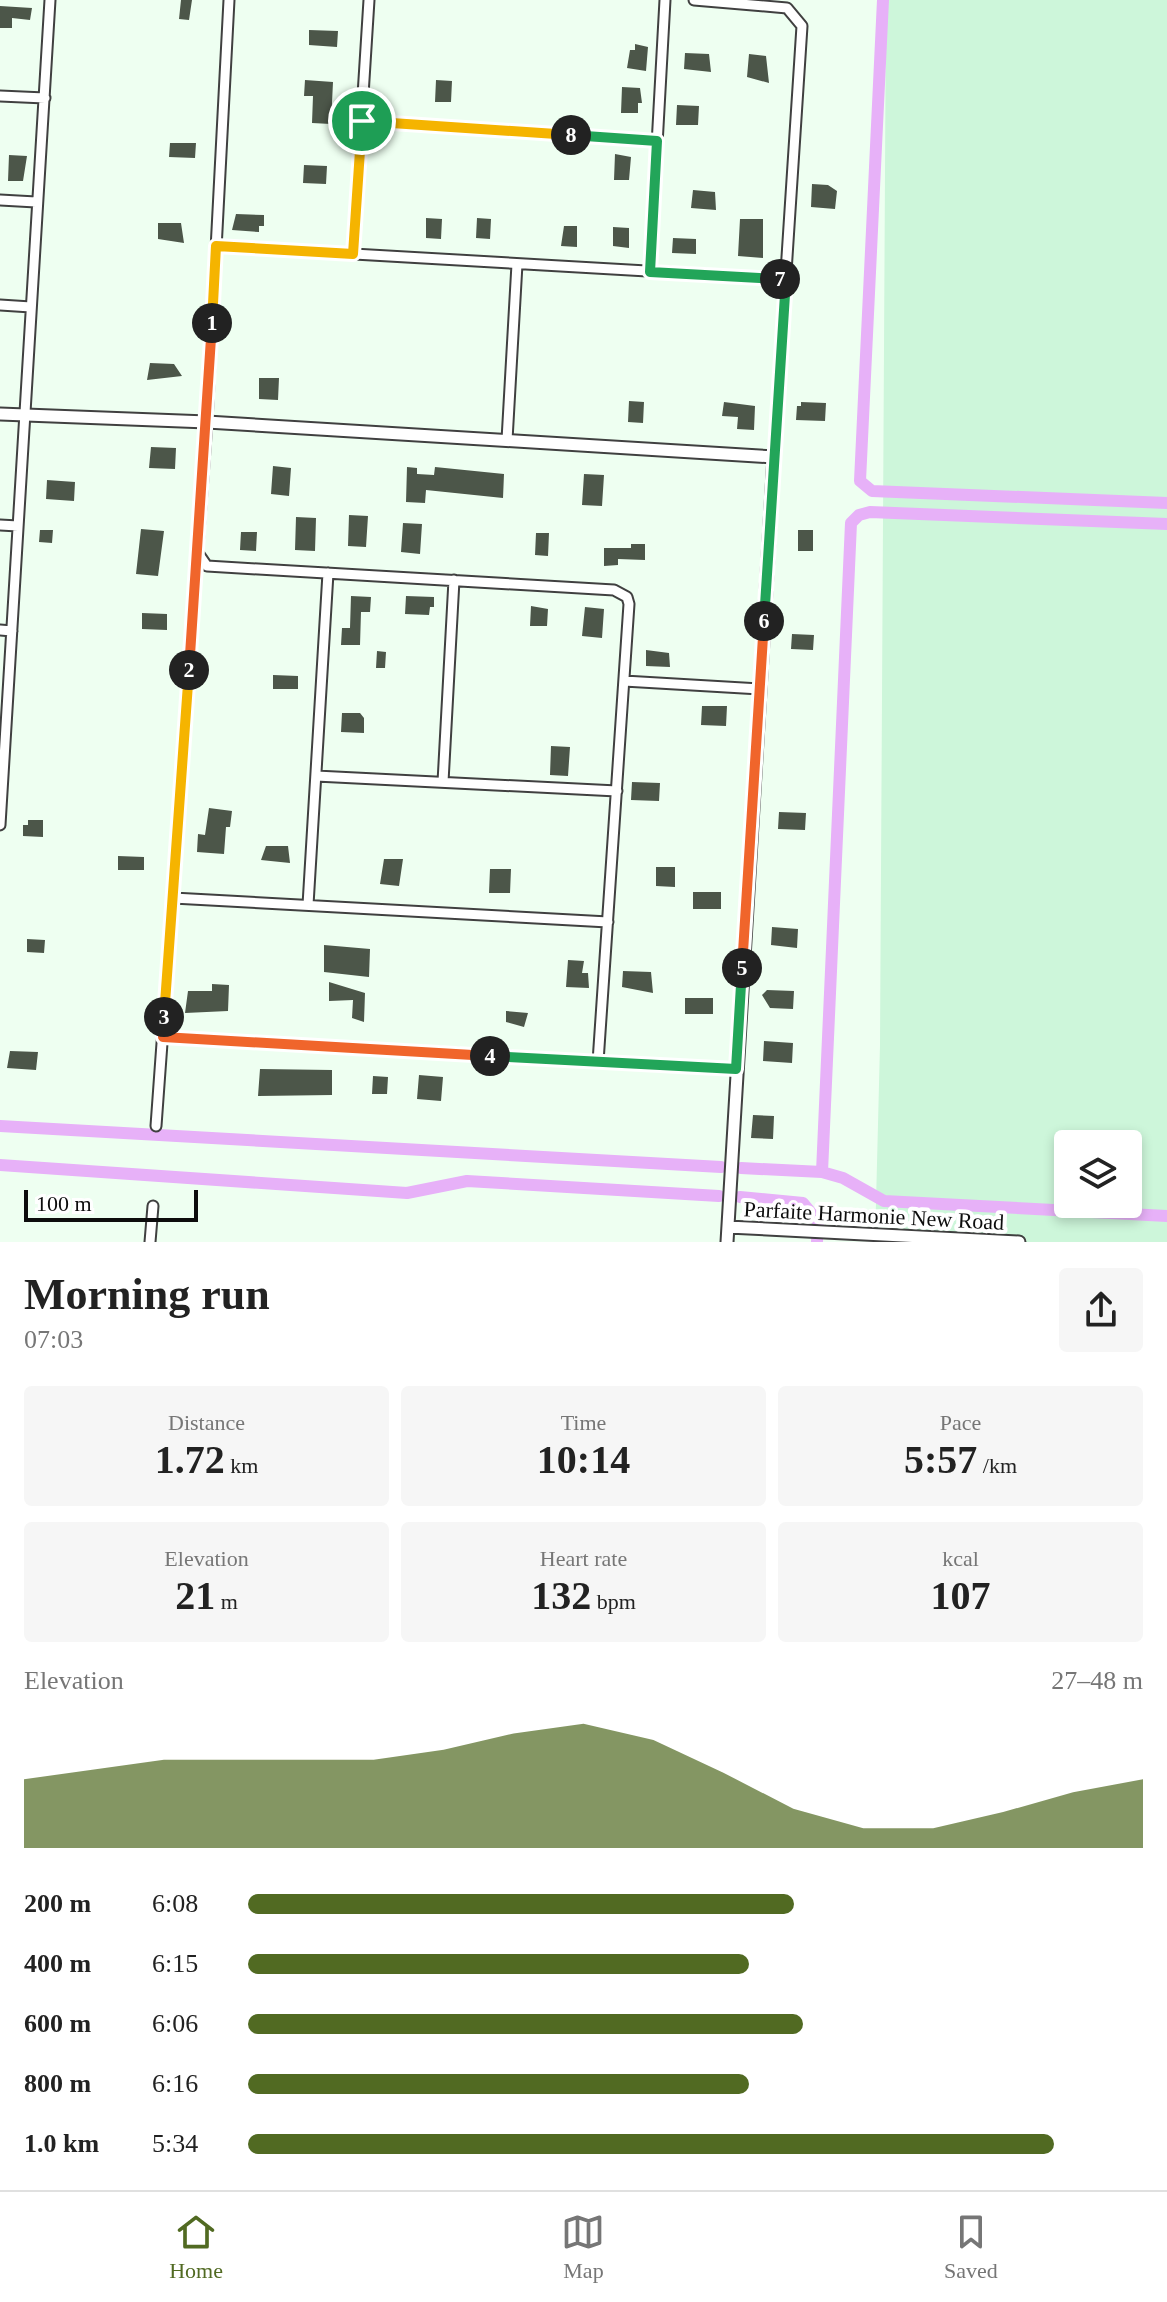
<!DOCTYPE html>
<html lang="en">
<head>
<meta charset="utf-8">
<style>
  :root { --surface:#fff; --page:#f6f6f6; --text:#222; --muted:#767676; --line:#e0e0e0; --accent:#516a22 }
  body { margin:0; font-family:Georgia,serif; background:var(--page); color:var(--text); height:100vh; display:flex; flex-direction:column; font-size:30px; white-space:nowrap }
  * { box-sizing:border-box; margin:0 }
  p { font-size:26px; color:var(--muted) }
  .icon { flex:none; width:44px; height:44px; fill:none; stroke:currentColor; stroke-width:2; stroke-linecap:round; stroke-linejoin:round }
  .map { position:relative; height:1242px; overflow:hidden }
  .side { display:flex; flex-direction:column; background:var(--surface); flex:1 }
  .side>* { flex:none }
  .buttons { position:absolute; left:1054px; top:1130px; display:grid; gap:16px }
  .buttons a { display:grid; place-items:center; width:88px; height:88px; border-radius:8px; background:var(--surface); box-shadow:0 4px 12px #0003; font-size:40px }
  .scale { position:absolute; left:24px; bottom:20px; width:174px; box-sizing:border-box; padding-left:8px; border:4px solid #0d0d0d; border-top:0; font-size:22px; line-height:28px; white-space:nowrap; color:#0d0d0d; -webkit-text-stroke:6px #fff; paint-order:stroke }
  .pin { position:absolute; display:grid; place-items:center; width:68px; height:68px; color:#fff; margin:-34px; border:4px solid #fff; border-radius:50%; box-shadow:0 2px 8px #0007 }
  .km { position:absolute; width:40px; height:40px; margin:-20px; border-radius:50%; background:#222; color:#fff; font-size:22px; line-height:40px; text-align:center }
  .round { display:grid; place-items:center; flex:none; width:84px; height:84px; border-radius:8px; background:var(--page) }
  .head { display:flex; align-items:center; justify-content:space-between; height:136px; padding:0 24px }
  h1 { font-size:44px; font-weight:700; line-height:60px }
  .metrics { display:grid; grid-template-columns:repeat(3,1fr); gap:12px; height:136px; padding:8px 24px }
  .metrics div { display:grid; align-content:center; border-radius:8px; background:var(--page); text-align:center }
  .metrics b { font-size:40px; font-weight:700 }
  .metrics small { font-size:22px; font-weight:400 }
  .metrics p { font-size:22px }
  .chart { height:224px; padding:16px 24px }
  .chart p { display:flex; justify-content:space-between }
  .chart svg { width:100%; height:144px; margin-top:8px; fill:var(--accent); opacity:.7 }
  ul { padding:0 24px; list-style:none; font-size:26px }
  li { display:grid; grid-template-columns:128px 96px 1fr; align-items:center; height:60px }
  li i { height:20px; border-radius:10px; background:var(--accent) }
  .dock { display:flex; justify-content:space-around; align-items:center; height:112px; border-top:2px solid var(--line); background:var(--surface); font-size:22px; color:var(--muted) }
  .dock a { display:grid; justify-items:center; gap:4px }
  .dock .on { color:var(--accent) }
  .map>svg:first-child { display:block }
  .farmland { fill:#cdf6da; fill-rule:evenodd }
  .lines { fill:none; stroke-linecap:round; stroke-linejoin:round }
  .canal { stroke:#e7b1f8; stroke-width:12 }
  .building { fill:#4c5649 }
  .minor-casing { stroke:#404040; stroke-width:13 }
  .tertiary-casing { stroke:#404040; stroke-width:15 }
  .minor { stroke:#fff; stroke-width:9 }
  .tertiary { stroke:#fff; stroke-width:11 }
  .split-1-casing { stroke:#fff; stroke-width:16 }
  .split-2-casing { stroke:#fff; stroke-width:16 }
  .split-3-casing { stroke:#fff; stroke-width:16 }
  .split-4-casing { stroke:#fff; stroke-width:16 }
  .split-5-casing { stroke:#fff; stroke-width:16 }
  .split-6-casing { stroke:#fff; stroke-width:16 }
  .split-7-casing { stroke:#fff; stroke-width:16 }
  .split-8-casing { stroke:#fff; stroke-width:16 }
  .split-9-casing { stroke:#fff; stroke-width:16 }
  .split-1 { stroke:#f5b400; stroke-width:10 }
  .split-2 { stroke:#f0652b; stroke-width:10 }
  .split-3 { stroke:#f5b400; stroke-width:10 }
  .split-4 { stroke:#f0652b; stroke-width:10 }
  .split-5 { stroke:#22a559; stroke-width:10 }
  .split-6 { stroke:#f0652b; stroke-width:10 }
  .split-7 { stroke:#22a559; stroke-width:10 }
  .split-8 { stroke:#22a559; stroke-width:10 }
  .split-9 { stroke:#f5b400; stroke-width:10 }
  .labels { text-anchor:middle; stroke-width:8; stroke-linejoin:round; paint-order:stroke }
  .street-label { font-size:22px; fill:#0d0d0d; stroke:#fff }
</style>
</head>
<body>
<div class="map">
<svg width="1167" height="1242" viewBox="0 0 1167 1242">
  <rect width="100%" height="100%" fill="#eefff1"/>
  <path class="farmland" d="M886,0H1167V1242H875L880,1045ZM1068,1144H1128V1204H1068Z"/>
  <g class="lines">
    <path class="canal" d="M883,0L860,481L872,491L1167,503
      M0,1126L721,1167
      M0,1165L407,1193L467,1181L719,1196
      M741,1168L822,1172L843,1178L884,1201L1167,1216
      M822,1172L851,523L859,515L870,512L1167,524
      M740,1197L803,1203L818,1221L817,1242"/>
  </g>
  <path class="building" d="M181,0H192L189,20L179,19Z
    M0,6L32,8L30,20L12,18V28H0Z
    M309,30L338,31L337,47L309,45Z
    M635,44L648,47L646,71L627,68L630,50H635Z
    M685,53L709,54L711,72L684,69Z
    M749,54L766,56L769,83L747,77Z
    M305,80L333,82L331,124L312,123L313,96H304Z
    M436,80L452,81L451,102H435Z
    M622,87L640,88L642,103H638V113H621Z
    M677,105L699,106L698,125H676Z
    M170,143H196L195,158L169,157Z
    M615,154L631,157L629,180H614Z
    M9,155L27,156L23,181H8Z
    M304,165L327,166L326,184L303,183Z
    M812,184L828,185L837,191L835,209L811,207Z
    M693,190L715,192L716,210L691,208Z
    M236,214L264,215V226H259V232L232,230Z
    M426,218L442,219L441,239L426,238Z
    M477,218L491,219L490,239L476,238Z
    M740,219H763V258L738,256Z
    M158,223H181L184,243L158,239Z
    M564,226H577V247L561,246Z
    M613,227L629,228V248L613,246Z
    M673,238L696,239V254L672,253Z
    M150,363L174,364L182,376L147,380Z
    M259,378H279L278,400L259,399Z
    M629,401L644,402L643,423L628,422Z
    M724,402L755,406L754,430L737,429L738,417L722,416Z
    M801,402L826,403L825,421L796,420L797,406H801Z
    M151,447L176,448L175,469L149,468Z
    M273,466L291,468L289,496L271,494Z
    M407,467L417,468V474L434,475L435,467L504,474L503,498L426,490L425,503L406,502Z
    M584,474L604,475L602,506L582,505Z
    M47,480L75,482L74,501L46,499Z
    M349,515L368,516L366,547L348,546Z
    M296,517L316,518L315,551L295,550Z
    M403,523L422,524L420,554L401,552Z
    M141,529L164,531L158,576L136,574Z
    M40,530H53L52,543L39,542Z
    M798,530H813V551H798Z
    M241,532H257L256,551L240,550Z
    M536,533H549L548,556L535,555Z
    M631,544H645V560L618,559V565L604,566V548H631Z
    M351,596L371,597L370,612H361L360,645H341L342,628H350Z
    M406,596L434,597V607H430L429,615L405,614Z
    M531,606L548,609L547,626H530Z
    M585,607L604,609L602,638L582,636Z
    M142,613L167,614V630L142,629Z
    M792,634L814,635L813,650L791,649Z
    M646,650L669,653L670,667L646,666Z
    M377,651L386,652L385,668H376Z
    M273,675L298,676V689H273Z
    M702,706H727L726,726L701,725Z
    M342,713H360L364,718V733L341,732Z
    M551,746L570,747L568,776L550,775Z
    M632,782L660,783L659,801L631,800Z
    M209,808L232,811L230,827H226L224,854L197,852L198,834L205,835Z
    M779,812L806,813L805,830L778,829Z
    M28,820H43V837L23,836V825H28Z
    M266,846H288L290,863L261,860Z
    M118,856L144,857V870H118Z
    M384,859H403L399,886L380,884Z
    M656,867H675V887L656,886Z
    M490,869H511L510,893H489Z
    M693,892H721V909H693Z
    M772,927L798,929L797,948L771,945Z
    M27,939L45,940L44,953L27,952Z
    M324,945L370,949L369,977L324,972Z
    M568,960L584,961L582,973H588L589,988L566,987Z
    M623,971L651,972L653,993L622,987Z
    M329,982L365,993L364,1022L352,1018L353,1000L329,1001Z
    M212,984L229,985L228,1011L185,1013L188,991H212Z
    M767,990L794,991L793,1009L770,1008L762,995Z
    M685,998H713V1014H685Z
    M506,1011L528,1013L524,1027L506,1022Z
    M764,1041L793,1043L792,1063L763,1061Z
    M10,1051L38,1052L36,1070L7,1068Z
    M260,1069L332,1070V1095L258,1096Z
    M419,1075L443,1077L441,1101L417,1099Z
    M373,1076L388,1077L387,1094H372Z
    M753,1115L774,1116L773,1139L751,1138Z"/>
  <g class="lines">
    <defs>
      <path id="minor" d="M694,0L787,8L802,26L774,457
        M0,96L45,98
        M362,121L657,141
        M0,200L36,202
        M216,246L786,279
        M353,254L369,0
        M650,272L665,0
        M0,305L31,307
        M507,440L517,264
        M0,525L18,526
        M198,553L207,566L614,590L627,597L629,604L598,1062
        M0,630L12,631
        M624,681L760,689
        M316,776L617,791
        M443,782L454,580
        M0,825L50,0
        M173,898L608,922
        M308,905L328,573
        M163,1037L736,1069
        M156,1126L207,422L229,0
        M150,1242L153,1206"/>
      <path id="tertiary" d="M0,414L207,422L774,457L727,1242
        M728,1227L1019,1242"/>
    </defs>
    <use href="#minor" class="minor-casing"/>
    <use href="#tertiary" class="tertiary-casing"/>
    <use href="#minor" class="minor"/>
    <use href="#tertiary" class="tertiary"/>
  </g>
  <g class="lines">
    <defs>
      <path id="split-1" d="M212,323L216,246L353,254L362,121"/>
      <path id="split-2" d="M189,670L212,323"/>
      <path id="split-3" d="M164,1017L189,670"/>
      <path id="split-4" d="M164,1017L163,1037L490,1056"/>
      <path id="split-5" d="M490,1056L736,1069L742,968"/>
      <path id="split-6" d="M742,968L764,621"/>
      <path id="split-7" d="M764,621L786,279H780"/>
      <path id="split-8" d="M571,135L657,141L650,272L780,279"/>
      <path id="split-9" d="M362,121L571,135"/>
    </defs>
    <use href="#split-1" class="split-1-casing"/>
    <use href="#split-2" class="split-2-casing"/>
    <use href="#split-3" class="split-3-casing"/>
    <use href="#split-4" class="split-4-casing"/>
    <use href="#split-5" class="split-5-casing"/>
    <use href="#split-6" class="split-6-casing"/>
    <use href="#split-7" class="split-7-casing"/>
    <use href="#split-8" class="split-8-casing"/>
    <use href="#split-9" class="split-9-casing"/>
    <use href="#split-1" class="split-1"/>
    <use href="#split-2" class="split-2"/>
    <use href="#split-3" class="split-3"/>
    <use href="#split-4" class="split-4"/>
    <use href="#split-5" class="split-5"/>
    <use href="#split-6" class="split-6"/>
    <use href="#split-7" class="split-7"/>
    <use href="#split-8" class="split-8"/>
    <use href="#split-9" class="split-9"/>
  </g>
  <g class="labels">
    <g class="street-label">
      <text transform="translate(874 1215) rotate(3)" y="8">Parfaite Harmonie New Road</text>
    </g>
  </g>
</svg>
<div class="buttons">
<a><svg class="icon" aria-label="layers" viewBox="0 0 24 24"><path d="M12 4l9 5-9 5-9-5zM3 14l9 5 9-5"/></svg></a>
</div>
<div class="scale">100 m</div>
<div class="pin" style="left:362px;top:121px;background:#1e9e55"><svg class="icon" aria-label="arrive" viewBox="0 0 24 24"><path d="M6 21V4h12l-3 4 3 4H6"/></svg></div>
<b class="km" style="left:212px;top:323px">1</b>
<b class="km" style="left:189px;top:670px">2</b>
<b class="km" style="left:164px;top:1017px">3</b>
<b class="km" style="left:490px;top:1056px">4</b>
<b class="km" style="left:742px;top:968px">5</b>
<b class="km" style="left:764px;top:621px">6</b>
<b class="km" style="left:780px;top:279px">7</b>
<b class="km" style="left:571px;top:135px">8</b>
</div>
<section class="side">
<div class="head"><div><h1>Morning run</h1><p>07:03</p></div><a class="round"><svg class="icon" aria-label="share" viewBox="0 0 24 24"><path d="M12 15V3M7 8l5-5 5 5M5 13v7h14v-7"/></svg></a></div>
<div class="metrics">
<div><p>Distance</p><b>1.72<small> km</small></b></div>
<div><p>Time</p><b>10:14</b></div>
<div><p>Pace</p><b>5:57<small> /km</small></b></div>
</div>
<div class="metrics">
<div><p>Elevation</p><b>21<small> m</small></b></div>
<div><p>Heart rate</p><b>132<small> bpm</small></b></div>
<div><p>kcal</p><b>107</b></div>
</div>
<div class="chart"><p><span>Elevation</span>27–48 m</p>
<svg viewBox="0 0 160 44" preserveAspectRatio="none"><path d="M0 44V23L10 20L20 17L30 17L40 17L50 17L60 14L70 9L80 6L90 11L100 21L110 32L120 38L130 38L140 33L150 27L160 23V44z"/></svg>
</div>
<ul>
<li><b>200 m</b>6:08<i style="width:61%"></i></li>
<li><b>400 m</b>6:15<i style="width:56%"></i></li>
<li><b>600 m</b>6:06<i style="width:62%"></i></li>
<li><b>800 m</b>6:16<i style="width:56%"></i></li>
<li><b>1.0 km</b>5:34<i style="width:90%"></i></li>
</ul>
</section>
<nav class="dock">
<a class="on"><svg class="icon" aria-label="home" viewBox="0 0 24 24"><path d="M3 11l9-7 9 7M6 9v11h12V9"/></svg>Home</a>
<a><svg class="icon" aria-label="map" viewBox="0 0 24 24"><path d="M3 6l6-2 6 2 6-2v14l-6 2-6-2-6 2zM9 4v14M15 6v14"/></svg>Map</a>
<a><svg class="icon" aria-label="saved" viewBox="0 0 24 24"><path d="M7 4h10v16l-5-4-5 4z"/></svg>Saved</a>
</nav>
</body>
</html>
